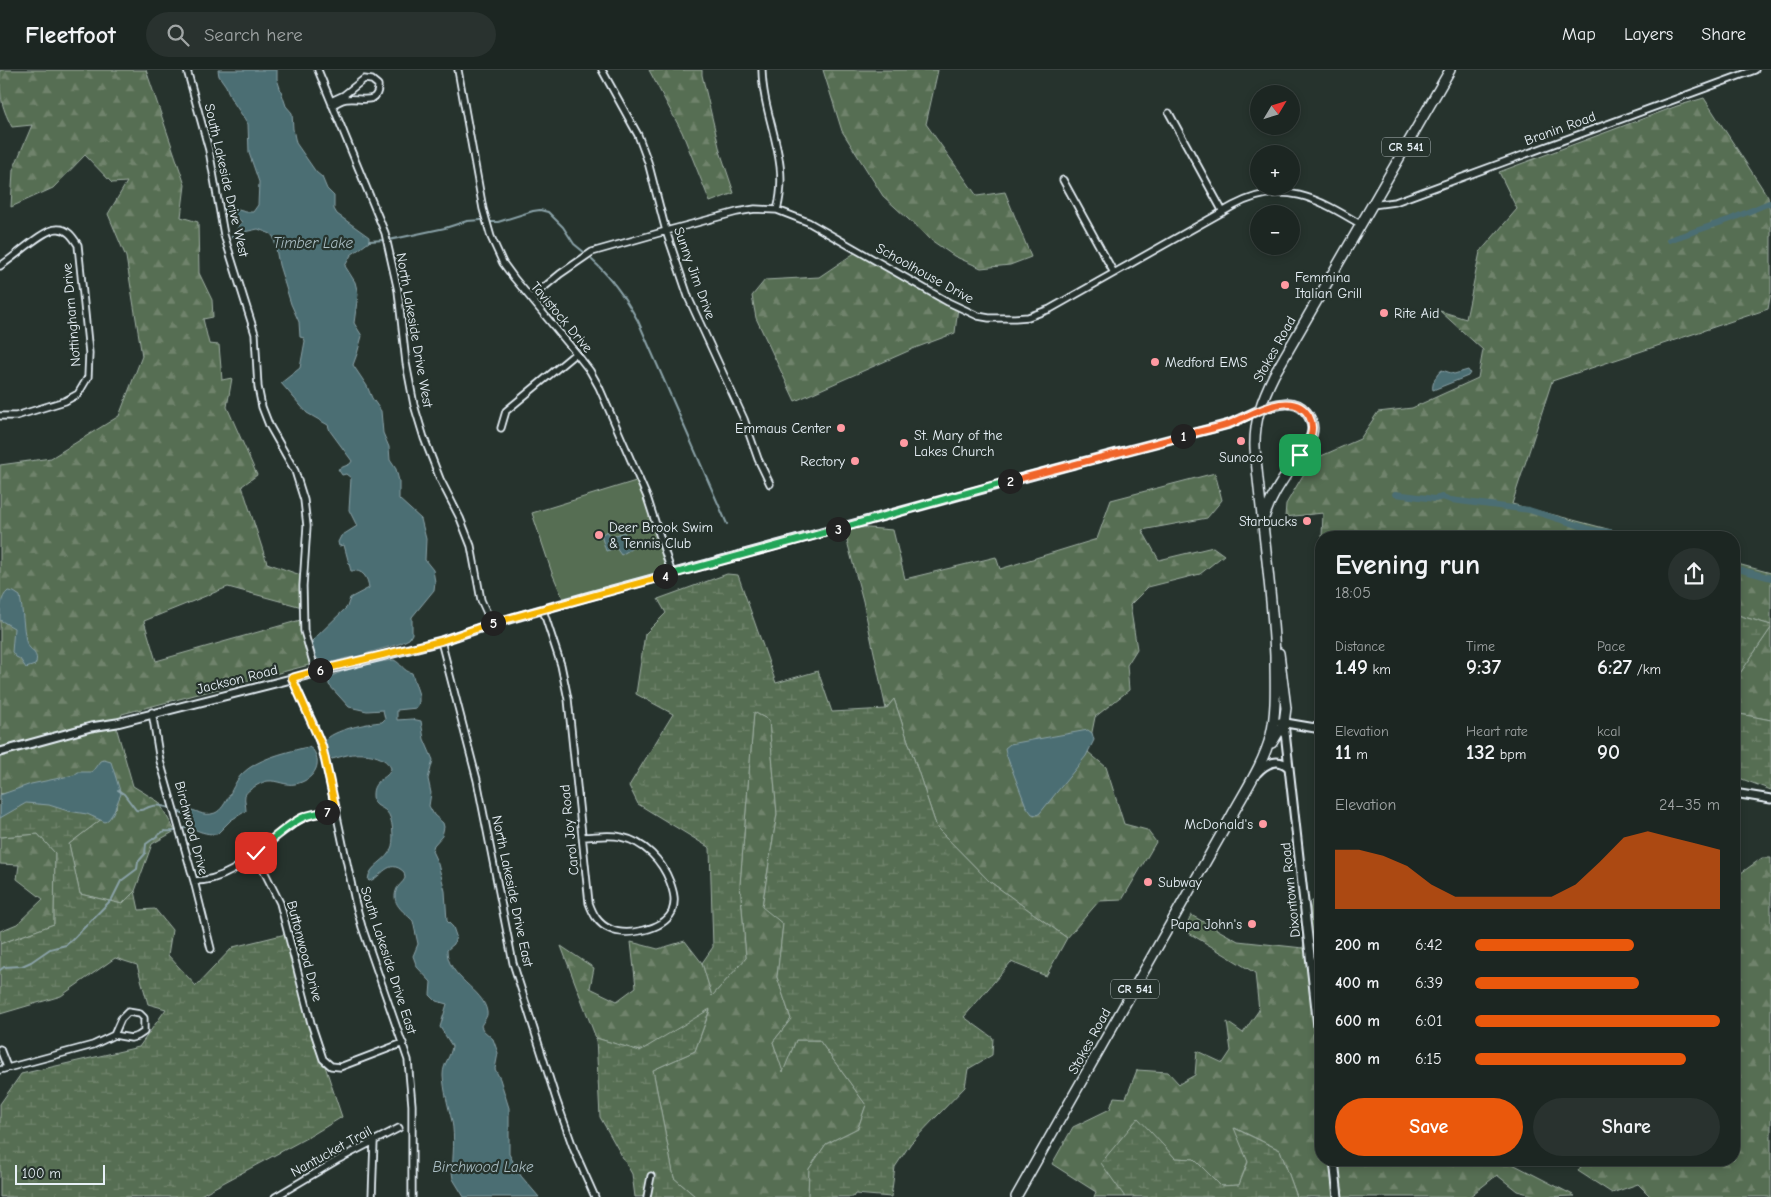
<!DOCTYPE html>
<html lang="en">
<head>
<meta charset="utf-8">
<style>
  :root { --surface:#1c2622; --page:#29322f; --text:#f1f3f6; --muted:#a0a5a5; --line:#3a4340; --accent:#ea580c }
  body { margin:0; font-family:"Comic Neue",sans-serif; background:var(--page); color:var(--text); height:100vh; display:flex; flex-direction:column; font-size:19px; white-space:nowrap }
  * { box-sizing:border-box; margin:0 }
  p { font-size:16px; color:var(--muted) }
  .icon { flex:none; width:28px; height:28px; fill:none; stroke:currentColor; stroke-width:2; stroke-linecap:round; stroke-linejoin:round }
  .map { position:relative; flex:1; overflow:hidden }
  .drawer { position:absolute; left:1315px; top:461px; width:425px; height:635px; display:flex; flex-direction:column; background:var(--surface); border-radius:20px; box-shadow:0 2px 8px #0003,0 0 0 1px var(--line) }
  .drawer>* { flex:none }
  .needle { width:32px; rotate:52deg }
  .fabs { position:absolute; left:1250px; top:15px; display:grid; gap:10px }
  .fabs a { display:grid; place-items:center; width:50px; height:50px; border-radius:50%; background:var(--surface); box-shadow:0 2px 8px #0003,0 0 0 1px var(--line); font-size:25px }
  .scale { position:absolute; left:15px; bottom:12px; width:90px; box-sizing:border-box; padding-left:5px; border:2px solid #e8f1f8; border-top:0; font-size:14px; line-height:18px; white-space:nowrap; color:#e8f1f8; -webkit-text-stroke:4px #26332d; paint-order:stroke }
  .pin { position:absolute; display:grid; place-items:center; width:42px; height:42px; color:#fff; margin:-21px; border-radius:10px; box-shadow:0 2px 8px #0006 }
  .km { position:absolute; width:25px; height:25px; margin:-12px; border-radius:50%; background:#222; color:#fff; font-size:14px; line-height:25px; text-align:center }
  .round { display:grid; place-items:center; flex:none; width:52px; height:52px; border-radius:26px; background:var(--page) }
  .overview { display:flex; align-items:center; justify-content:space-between; height:85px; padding:0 20px }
  h1 { font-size:28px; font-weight:600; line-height:38px }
  .figures { display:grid; grid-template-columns:repeat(3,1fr); gap:8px; height:85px; padding:5px 20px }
  .figures div { display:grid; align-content:center }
  .figures b { font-size:21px; font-weight:600 }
  .figures small { font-size:14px; font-weight:400 }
  .figures p { font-size:14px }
  .chart { height:140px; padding:10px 20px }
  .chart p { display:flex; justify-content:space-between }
  .chart svg { width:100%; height:90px; margin-top:5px; fill:var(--accent); opacity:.7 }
  .action { display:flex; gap:10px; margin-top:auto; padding:10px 20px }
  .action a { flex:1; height:58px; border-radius:30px; background:var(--accent); color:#fff; font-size:20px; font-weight:600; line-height:58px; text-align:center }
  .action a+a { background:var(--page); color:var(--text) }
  ul { padding:0 20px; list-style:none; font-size:16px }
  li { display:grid; grid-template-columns:80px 60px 1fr; align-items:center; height:38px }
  li i { height:12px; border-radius:6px; background:var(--accent) }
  header { display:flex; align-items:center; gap:30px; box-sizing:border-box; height:70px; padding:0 25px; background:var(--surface); border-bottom:1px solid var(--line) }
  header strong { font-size:24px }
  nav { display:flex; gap:28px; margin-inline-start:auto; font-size:18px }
  .search { width:350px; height:45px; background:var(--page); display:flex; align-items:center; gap:12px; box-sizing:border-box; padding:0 18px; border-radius:28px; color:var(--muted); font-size:19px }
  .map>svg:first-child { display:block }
  .forest { fill:url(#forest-firs); stroke:#a0b0a5 }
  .wetland { fill:url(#wetland-marsh); stroke:#a0b0a5 }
  .pitch { fill:#576e52; stroke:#a0b0a5 }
  .water { fill:#4c6e73; stroke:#8aa2a8 }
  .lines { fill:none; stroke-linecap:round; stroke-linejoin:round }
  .stream { stroke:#8aa2a8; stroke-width:2 }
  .canal { stroke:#4c6e73; stroke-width:6 }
  .minor-casing { stroke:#e8f1f8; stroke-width:9 }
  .tertiary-casing { stroke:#e8f1f8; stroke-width:11 }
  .primary-casing { stroke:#e8f1f8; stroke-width:12 }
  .minor { stroke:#26332d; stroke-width:5.5 }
  .tertiary { stroke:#26332d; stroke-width:7 }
  .primary { stroke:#26332d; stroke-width:9 }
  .split-1-casing { stroke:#fff; stroke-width:10 }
  .split-2-casing { stroke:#fff; stroke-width:10 }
  .split-3-casing { stroke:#fff; stroke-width:10 }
  .split-4-casing { stroke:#fff; stroke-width:10 }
  .split-5-casing { stroke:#fff; stroke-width:10 }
  .split-6-casing { stroke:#fff; stroke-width:10 }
  .split-7-casing { stroke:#fff; stroke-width:10 }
  .split-8-casing { stroke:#fff; stroke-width:10 }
  .split-1 { stroke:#f0652b; stroke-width:6 }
  .split-2 { stroke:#f0652b; stroke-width:6 }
  .split-3 { stroke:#22a559; stroke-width:6 }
  .split-4 { stroke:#22a559; stroke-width:6 }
  .split-5 { stroke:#f5b400; stroke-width:6 }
  .split-6 { stroke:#f5b400; stroke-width:6 }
  .split-7 { stroke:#f5b400; stroke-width:6 }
  .split-8 { stroke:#22a559; stroke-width:6 }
  .poi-dot { fill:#ff9aa2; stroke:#26332d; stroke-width:2 }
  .labels { text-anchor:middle; stroke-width:4.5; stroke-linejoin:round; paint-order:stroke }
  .shield { fill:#26332d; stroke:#aeb8bb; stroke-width:1 }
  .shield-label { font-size:12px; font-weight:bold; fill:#e8f1f8 }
  .street-label { font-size:14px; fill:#e8f1f8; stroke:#26332d }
  .poi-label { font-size:14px; fill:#e8f1f8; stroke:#26332d; text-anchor:start }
  .water-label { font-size:15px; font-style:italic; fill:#aabdc3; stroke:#26332d }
</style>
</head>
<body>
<header>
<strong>Fleetfoot</strong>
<div class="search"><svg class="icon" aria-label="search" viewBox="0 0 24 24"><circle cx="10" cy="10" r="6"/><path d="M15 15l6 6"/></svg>Search here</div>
<nav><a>Map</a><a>Layers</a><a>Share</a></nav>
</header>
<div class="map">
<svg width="1771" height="1127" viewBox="0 0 1771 1127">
  <defs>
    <pattern id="forest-firs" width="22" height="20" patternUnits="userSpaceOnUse" patternTransform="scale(1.25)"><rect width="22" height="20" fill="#576e52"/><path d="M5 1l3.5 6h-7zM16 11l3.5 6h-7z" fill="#6f836c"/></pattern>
    <pattern id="wetland-marsh" width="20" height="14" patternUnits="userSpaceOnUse" patternTransform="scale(1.25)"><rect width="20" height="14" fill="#576e52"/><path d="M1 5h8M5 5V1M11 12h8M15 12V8" fill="none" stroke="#6f836c"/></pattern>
  </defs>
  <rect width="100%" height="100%" fill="#26332d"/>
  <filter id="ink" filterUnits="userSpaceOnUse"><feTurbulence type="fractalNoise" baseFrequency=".02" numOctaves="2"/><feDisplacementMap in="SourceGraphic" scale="10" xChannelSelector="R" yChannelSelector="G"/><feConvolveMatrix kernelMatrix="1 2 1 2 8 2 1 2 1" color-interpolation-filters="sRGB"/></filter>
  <g filter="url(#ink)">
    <path class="forest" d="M0,0H146L185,115L181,147L198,152L199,203L212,230L213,247L203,249L209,274L219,275L222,310L232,308L227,337L257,405L242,416L267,493L303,506L302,537L228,517L144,551L156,591L304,549L309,595L122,644L117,660L133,716L159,732L175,761L152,774L135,821L122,834L80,824L69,774L116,738V709L0,724V395L51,388L119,346L142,286L126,187L108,144L127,112L112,113L85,85L53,118L11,137L13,100L32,55L12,57C0,34 0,25 0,0Z
      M649,0H702V5L720,81L734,123L710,132L682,62Z
      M823,0H938L926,54L977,126L1005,122L1031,187L1010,195L981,198L954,186L931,170L883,126L842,61Z
      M1704,28L1768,127L1771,152V222L1768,239L1552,311L1512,434L1638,467H1322L1323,443L1285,447L1286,434L1312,390L1360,369L1378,342L1412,338L1478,308L1483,280L1440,241L1466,249L1480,182L1517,139L1499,102L1677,36Z
      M859,180L958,237L955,263L915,278L795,331L756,248L752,226L765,210L819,207Z
      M1215,403L1222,430L1207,448L1142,460L1159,490L1213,477L1224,485L1200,504L1148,517L1130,535L1137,579L1127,595L1129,620L1095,647L1088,682L1106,697L1124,754L1147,760L1156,772L1122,830L1099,831L1067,868L989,811L937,758L894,629L886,639L863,531L843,456L893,460L905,509L996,487L1000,499L1097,469L1111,430Z
      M1734,493L1771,503V555L1734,544Z
      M1771,558V650L1735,643L1734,612Z
      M754,642L769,650L777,744L762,836L783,854L777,907L791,949L773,972L783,1001L796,970H819L866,1035L858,1058L826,1074L809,1099L808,1127H696L674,1108L653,1000L695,981L710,940L640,981L596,968L561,876L594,898L590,918L617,931L636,917L631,872L658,879L685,871L702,893L712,926L746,888L740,814Z
      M38,764L55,783L54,854L0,874V861L17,854L43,829L17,809L19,795L0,794V767Z
      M1762,788H1771V1127H1651L1638,1114L1612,1123L1578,1101L1585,1090H1734V808Z
      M1312,831H1321V1090H1505L1575,1126L1541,1127L1517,1121L1497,1105L1469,1127H1297L1280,1080L1235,1058L1248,1091L1239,1115L1221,1116L1194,1089L1175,1088L1138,1049L1125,1127H1094L1096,1122L1052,1094L1073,1057L1110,1039L1114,1027L1126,1028L1137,1000L1168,1002L1179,1014L1195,1005L1197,981L1223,993L1231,981L1227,952L1243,963L1259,940L1255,903L1184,860L1191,845L1238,871L1303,878Z"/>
    <path class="wetland" d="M727,504L738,505L776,613L818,601L832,642L886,639L894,629L937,758L989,811L1067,868L1046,906L1011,892L964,947L993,968L992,985L968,999L965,1017L911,1073L895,1097L891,1127L855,1124L853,1127H808L809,1099L826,1074L858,1058L866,1035L819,970H796L783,1002L773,972L791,949L777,907L783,854L762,837L777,744L769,650L754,642L740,814L746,888L712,926L702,893L713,877L710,778L638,734L629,716L673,644L636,624L645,564L666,543L658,529Z
      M1734,544L1771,555V558L1734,612Z
      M1734,640L1735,643L1771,650V720L1742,709L1734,708Z
      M116,709V738L69,774L80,824L122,834L135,821L139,840L155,839L172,860L168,885L196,916L233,877L294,862L311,954L342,1047L312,1065L197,1127H0V1034L21,1004L139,977L166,939L148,934L137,895L115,888L61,926L0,944V874L54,854L55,783L38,764L0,767V724Z
      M710,939L695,981L653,1000L674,1108L696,1127H635L632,1104L600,1047L596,968L640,981Z
      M1138,1048L1175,1088L1194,1089L1221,1116L1239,1115L1248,1092L1234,1058L1280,1080L1297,1127H1125L1101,1093Z"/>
    <path class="pitch" d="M639,410L671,504L565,533L552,503L532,443Z"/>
    <path class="water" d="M218,0H277V9L286,36L292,43L293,59L296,73L316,102L322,107L327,119L334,126V139L337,144L369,167V172L351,185L345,196L355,212L358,224L354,253L362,266L357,284L353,295L367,316L372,328L381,341L383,363L389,377L390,390L396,399L399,411V429L421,449L426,469L425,490L433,500L435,512L434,520L412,547V564L409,569L399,574L368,583L363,586L347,588L326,594C316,590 310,582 312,571L347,537L350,528L369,518C368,508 363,499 351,501L344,475L339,476L338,472L341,466L357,456L349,440L351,408L346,404L342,405L338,399L350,394L352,391L330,361L328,355L307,343L281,313L300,298L305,271L304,268L300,267L299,252L291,234L279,195L274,168L271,164L258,159L244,162L233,168L231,167L242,152L236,147L223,142V136L246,142H253L258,135L259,112L249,83L248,54L230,27L226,16L219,6Z
      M1442,300L1454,304L1468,300L1470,303L1468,306L1433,320C1431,315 1437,303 1442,300Z
      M607,461L611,467L624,462L631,479L621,485L616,478L606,481L601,465Z
      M8,521L14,522L20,526C23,541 23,556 26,571C28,580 41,583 35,595L26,598L20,589L16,587L12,582L14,558L0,550C0,540 0,527 8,521Z
      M394,590C401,593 403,601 412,603L419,625V632L417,638L397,640V650L412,649L421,651L424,669L433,690L428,709L431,723L429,736L434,745L443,753L444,757L442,766L434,775L432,781L438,794L445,821L447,851L453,857L456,866L454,874L447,880C447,908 484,919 487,942C488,947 483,951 481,956L483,960L493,969L498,983L495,999L500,1009L509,1038V1084L521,1106L539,1127H464L453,1109L452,1102C453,1086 455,1067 452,1051C448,1036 444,1021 443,1005C443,993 451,987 452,976L440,957L447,934L436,931L430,925L431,912L417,897L413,886L418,874L413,851C406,843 391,835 396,821C397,816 403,813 405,808L404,802C388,787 382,808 369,811L368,810C369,794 388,792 392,776C394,768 393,748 387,742C382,736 373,737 373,726C372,708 389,710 391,698C384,684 361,682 347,685C342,686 337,688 332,689C327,686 325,677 325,671C332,660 368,653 382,652L385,649L383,640L367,641L349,637L329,615V608C339,600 380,591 394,590Z
      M1088,660L1092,663L1094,670L1086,686L1040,743L1037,745L1032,744L1026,736L1006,684L1005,678L1010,674Z
      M303,678L309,677L313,680C324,695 312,711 295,714C286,716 277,710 268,711C263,711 247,720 245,725C244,730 246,736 246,741L231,750L217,764C204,765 178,757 186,740C197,738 201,748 215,743C227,738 232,714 242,704C257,689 283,683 303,678Z
      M104,690L111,692L121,724L113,743L109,749L105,752L87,744L68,741L49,735L26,733L0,748V725L31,714L74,705L78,702H92L100,691Z"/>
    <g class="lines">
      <path class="stream" d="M491,152H498L533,141L540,140L548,142L563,157L574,174L585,183
        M389,170L445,158L467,151L481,150
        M369,171L384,170
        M592,190C612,208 625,227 638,251L727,454
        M118,720L124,724L136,740C142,741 144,739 149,737C157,734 164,736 172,739
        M176,741L186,744
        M0,900L4,897L22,896L31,892L50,879L66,875L72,870L112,829L121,811L137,799L138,792L145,784L146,774L164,761C173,762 182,761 190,755"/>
      <path class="canal" d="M1669,170L1731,149L1769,133
        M1395,424L1435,429L1442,427L1451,430L1529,440L1593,460L1610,462L1629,468
        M1734,498L1771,508"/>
      <defs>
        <path id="minor" d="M187,0L209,80L224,165L255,264L258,317L262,337L269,355L295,401L304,430L307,456L303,516L304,561L316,602
          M318,0L385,163L398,221L406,293L414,335L424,368L440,409L460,448L471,476L481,530L492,554
          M458,0L483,139L491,167L503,193L514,208L576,283L590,301L599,317L647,427L672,504
          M602,0L638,65L648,92L666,161L689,229L744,349L758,389L770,414
          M762,0C763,50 791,89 777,140
          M331,31L344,25L364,9L372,10L378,15C379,36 361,27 347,29C342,29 337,33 332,35
          M1169,43L1223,142
          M1063,110L1114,203
          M1372,135L1395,132L1755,0
          M0,196C14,188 43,159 57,159C67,158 73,167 78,175L89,283L88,307L78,324L65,331L16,346H0
          M531,228L560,204L592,182L666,161L737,142L755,139L777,140L808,152L948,232L978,246L989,248H1015L1028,247L1050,239L1233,136C1283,109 1317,128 1360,154
          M501,358L506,341L576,283
          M543,540L561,595L568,629L589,833C593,844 598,854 610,859C626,867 663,860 672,842C676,831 674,823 670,812C662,791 645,772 621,767C609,764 595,767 583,767
          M441,571L477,710L513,893L556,1029L574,1080L595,1127
          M292,609L313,653L324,685L355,831L362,857L408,990L412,1035V1127
          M152,642L160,691L194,811L211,879
          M255,783L280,833L311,953L323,989L331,996L340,997L403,973
          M194,811C232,811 256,781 284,761C290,757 296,751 303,748C313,743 325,742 337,740
          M0,979L7,997
          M0,1000L93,975L114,965L131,968L138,966L144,962V948L140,944L128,942L121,949L114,965
          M275,1127L339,1089L399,1058
          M372,1127L374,1071
          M647,1127L651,1106"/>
        <path id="tertiary" d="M1280,652L1321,659
          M1284,653L1321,984
          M0,682L91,657L117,653L441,571L492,554L586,527L1067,396L1229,354L1259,340
          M1257,703C1266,693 1279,687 1289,698
          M1734,723L1771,729
          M1334,1090L1338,1127"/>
        <path id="primary" d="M1259,340C1274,335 1294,327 1306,342C1311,348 1314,356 1312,364C1310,372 1303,380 1298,387C1285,407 1271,425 1264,448
          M1272,673L1284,653L1286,638L1279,583
          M1016,1127L1231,747C1245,721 1263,695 1271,665C1277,640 1275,612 1275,586C1272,517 1261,448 1255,378C1254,351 1262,329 1274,305L1450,0"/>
      </defs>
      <use href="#minor" class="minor-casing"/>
      <use href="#tertiary" class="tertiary-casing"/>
      <use href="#primary" class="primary-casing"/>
      <use href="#minor" class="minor"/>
      <use href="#tertiary" class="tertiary"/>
      <use href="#primary" class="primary"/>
    </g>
  </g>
  <g class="lines" filter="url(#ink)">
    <defs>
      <path id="split-1" d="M1183,366C1198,361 1214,359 1229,354C1251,346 1292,317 1309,346C1317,361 1308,373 1300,385"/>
      <path id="split-2" d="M1010,411L1183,366"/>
      <path id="split-3" d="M838,459L1010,411"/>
      <path id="split-4" d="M665,506L838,459"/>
      <path id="split-5" d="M493,553L665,506"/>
      <path id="split-6" d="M320,600L441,571L493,553"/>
      <path id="split-7" d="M320,600L292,608L322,676L336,740L327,742"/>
      <path id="split-8" d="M256,783C268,773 289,753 304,747C311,744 320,743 327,742"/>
    </defs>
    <use href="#split-1" class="split-1-casing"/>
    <use href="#split-2" class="split-2-casing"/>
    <use href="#split-3" class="split-3-casing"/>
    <use href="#split-4" class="split-4-casing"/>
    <use href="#split-5" class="split-5-casing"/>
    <use href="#split-6" class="split-6-casing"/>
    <use href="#split-7" class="split-7-casing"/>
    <use href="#split-8" class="split-8-casing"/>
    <use href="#split-1" class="split-1"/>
    <use href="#split-2" class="split-2"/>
    <use href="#split-3" class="split-3"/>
    <use href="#split-4" class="split-4"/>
    <use href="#split-5" class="split-5"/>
    <use href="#split-6" class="split-6"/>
    <use href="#split-7" class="split-7"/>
    <use href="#split-8" class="split-8"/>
  </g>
  <g class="poi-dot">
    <circle cx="1285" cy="215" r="5"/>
    <circle cx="1384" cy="243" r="5"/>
    <circle cx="1155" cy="292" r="5"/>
    <circle cx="841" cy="358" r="5"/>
    <circle cx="1241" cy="371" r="5"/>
    <circle cx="904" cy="373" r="5"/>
    <circle cx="855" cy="391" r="5"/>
    <circle cx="1307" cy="451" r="5"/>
    <circle cx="599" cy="465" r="5"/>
    <circle cx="1263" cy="754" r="5"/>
    <circle cx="1148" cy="812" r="5"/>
    <circle cx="1252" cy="854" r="5"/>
  </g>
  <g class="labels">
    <g class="shield">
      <rect x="1382" y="67.5" width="48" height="19" rx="4"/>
      <rect x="1111" y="909.5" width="48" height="19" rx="4"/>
    </g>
    <g class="shield-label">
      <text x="1406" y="81">CR 541</text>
      <text x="1135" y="923">CR 541</text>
    </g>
    <g class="street-label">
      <text transform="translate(1560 58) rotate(-20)" y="5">Branin Road</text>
      <text transform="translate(227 110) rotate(77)" y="5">South Lakeside Drive West</text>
      <text transform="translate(695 203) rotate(70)" y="5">Sunny Jim Drive</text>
      <text transform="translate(925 203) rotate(29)" y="5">Schoolhouse Drive</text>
      <text transform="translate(71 245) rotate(-95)" y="5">Nottingham Drive</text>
      <text transform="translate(562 247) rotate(50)" y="5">Tavistock Drive</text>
      <text transform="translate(415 260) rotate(80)" y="5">North Lakeside Drive West</text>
      <text transform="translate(1274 279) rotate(-61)" y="5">Stokes Road</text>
      <text transform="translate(237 609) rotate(-14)" y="5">Jackson Road</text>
      <text transform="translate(192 758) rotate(75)" y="5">Birchwood Drive</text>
      <text transform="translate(569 760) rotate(-96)" y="5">Carol Joy Road</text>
      <text transform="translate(1290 820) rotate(-96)" y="5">Dixontown Road</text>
      <text transform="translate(513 821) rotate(78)" y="5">North Lakeside Drive East</text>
      <text transform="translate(305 881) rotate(75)" y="5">Buttonwood Drive</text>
      <text transform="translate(389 890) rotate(72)" y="5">South Lakeside Drive East</text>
      <text transform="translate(1089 971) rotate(-61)" y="5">Stokes Road</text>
      <text transform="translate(331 1081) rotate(-29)" y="5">Nantucket Trail</text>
    </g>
    <g class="poi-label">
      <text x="1295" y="212">Femmina<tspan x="1295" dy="16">Italian Grill</tspan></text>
      <text x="1394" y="248">Rite Aid</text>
      <text x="1165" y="297">Medford EMS</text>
      <text x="831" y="363" text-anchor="end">Emmaus Center</text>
      <text x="914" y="370">St. Mary of the<tspan x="914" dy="16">Lakes Church</tspan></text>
      <text x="1241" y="392" text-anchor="middle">Sunoco</text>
      <text x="845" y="396" text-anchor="end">Rectory</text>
      <text x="1297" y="456" text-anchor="end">Starbucks</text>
      <text x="609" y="462">Deer Brook Swim<tspan x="609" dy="16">&amp; Tennis Club</tspan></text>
      <text x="1253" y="759" text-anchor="end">McDonald's</text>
      <text x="1158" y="817">Subway</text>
      <text x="1242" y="859" text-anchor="end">Papa John's</text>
    </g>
    <g class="water-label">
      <text x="313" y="178">Timber Lake</text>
      <text x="483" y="1102">Birchwood Lake</text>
    </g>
  </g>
</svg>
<div class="fabs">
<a><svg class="needle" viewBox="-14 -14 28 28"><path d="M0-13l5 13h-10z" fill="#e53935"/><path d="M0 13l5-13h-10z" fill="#a0a5a5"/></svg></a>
<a>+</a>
<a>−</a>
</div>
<div class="scale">100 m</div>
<div class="pin" style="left:1300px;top:385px;background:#1e9e55"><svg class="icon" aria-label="arrive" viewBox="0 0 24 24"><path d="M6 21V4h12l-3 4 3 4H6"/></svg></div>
<div class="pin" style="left:256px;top:783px;background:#d93025"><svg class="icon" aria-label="check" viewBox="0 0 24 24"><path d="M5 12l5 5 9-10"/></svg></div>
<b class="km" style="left:1183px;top:366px">1</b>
<b class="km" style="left:1010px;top:411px">2</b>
<b class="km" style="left:838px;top:459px">3</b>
<b class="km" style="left:665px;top:506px">4</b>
<b class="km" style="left:493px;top:553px">5</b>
<b class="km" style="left:320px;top:600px">6</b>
<b class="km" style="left:327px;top:742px">7</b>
<section class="drawer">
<div class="overview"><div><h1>Evening run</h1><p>18:05</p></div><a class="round"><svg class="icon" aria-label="share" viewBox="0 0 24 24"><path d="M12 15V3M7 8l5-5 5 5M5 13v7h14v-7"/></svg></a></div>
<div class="figures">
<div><p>Distance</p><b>1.49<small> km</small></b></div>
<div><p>Time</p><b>9:37</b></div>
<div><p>Pace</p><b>6:27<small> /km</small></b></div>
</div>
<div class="figures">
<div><p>Elevation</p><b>11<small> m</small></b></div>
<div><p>Heart rate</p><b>132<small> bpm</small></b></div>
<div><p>kcal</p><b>90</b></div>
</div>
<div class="chart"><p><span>Elevation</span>24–35 m</p>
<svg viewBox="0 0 160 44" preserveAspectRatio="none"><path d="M0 44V15L10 15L20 18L30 23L40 32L50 38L60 38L70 38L80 38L90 38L100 32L110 21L120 9L130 6L140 9L150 12L160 15V44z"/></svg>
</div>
<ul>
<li><b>200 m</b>6:42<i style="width:65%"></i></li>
<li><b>400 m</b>6:39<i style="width:67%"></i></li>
<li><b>600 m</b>6:01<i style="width:100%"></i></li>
<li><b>800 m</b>6:15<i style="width:86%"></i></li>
</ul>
<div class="action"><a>Save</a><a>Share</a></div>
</section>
</div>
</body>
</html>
